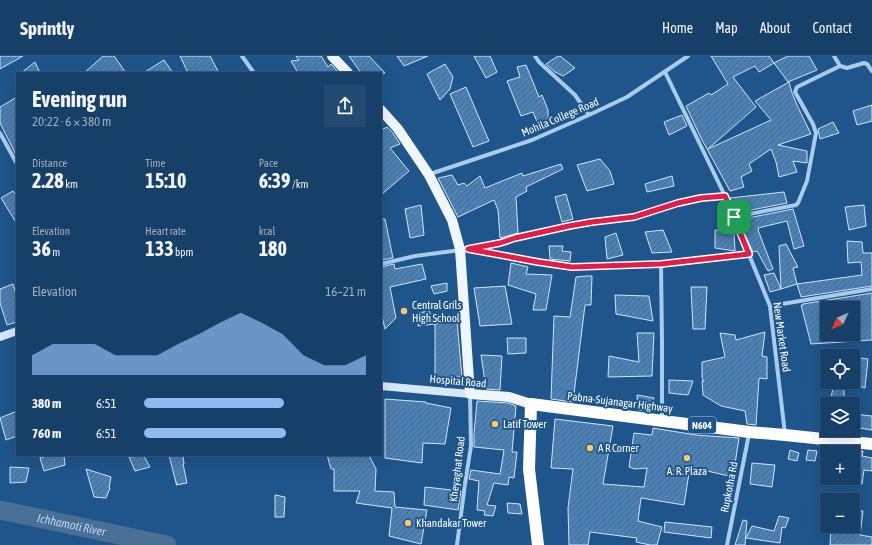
<!DOCTYPE html>
<html lang="en">
<head>
<meta charset="utf-8">
<style>
  :root { --surface:#164068; --page:#234b71; --text:#f1f3f6; --muted:#9eafc0; --line:#35597c; --accent:#90b9f0 }
  body { margin:0; font-family:"Asap Condensed",sans-serif; background:var(--page); color:var(--text); height:100vh; display:flex; flex-direction:column; font-size:15px; white-space:nowrap }
  * { box-sizing:border-box; margin:0 }
  p { font-size:13px; color:var(--muted) }
  .icon { flex:none; width:22px; height:22px; fill:none; stroke:currentColor; stroke-width:2; stroke-linecap:round; stroke-linejoin:round }
  .map { position:relative; flex:1; overflow:hidden }
  .sheet { position:absolute; left:16px; top:16px; width:366px; height:384px; display:flex; flex-direction:column; background:var(--surface); border-radius:0px; box-shadow:0 4px 16px #0002,0 0 0 1px var(--line) }
  .sheet>* { flex:none }
  .needle { width:26px; rotate:226deg }
  .fabs { position:absolute; left:820px; top:245px; display:grid; gap:8px }
  .fabs a { display:grid; place-items:center; width:40px; height:40px; border-radius:0px; background:var(--surface); box-shadow:0 4px 16px #0002,0 0 0 1px var(--line); font-size:20px }
  .pin { position:absolute; display:grid; place-items:center; width:34px; height:34px; color:#fff; margin:-17px; border-radius:8px; box-shadow:0 2px 6px #0006 }
  .round { display:grid; place-items:center; flex:none; width:42px; height:42px; border-radius:0px; background:var(--page) }
  .head { display:flex; align-items:center; justify-content:space-between; height:68px; padding:0 16px }
  h1 { font-size:22px; font-weight:700; line-height:30px }
  .metrics { display:grid; grid-template-columns:repeat(3,1fr); gap:6px; height:68px; padding:4px 16px }
  .metrics div { display:grid; align-content:center }
  .metrics b { font-size:20px; font-weight:700 }
  .metrics small { font-size:11px; font-weight:400 }
  .metrics p { font-size:11px }
  .chart { height:112px; padding:8px 16px }
  .chart p { display:flex; justify-content:space-between }
  .chart svg { width:100%; height:72px; margin-top:4px; fill:var(--accent); opacity:.7 }
  ul { padding:0 16px; list-style:none; font-size:13px }
  li { display:grid; grid-template-columns:64px 48px 1fr; align-items:center; height:30px }
  li i { height:10px; border-radius:5px; background:var(--accent) }
  header { display:flex; align-items:center; gap:24px; box-sizing:border-box; height:56px; padding:0 20px; background:var(--surface); border-bottom:1px solid var(--line) }
  header strong { font-size:19px }
  nav { display:flex; gap:22px; margin-inline-start:auto; font-size:14px }
  .map>svg:first-child { display:block }
  .lines { fill:none; stroke-linecap:round; stroke-linejoin:round }
  .river { stroke:#496f95; stroke-width:19 }
  .building { fill:url(#building-hatch); stroke:#cfe5f8; fill-rule:evenodd }
  .street { stroke:#aaccec; stroke-width:4 }
  .secondary { stroke:#d6e7f9; stroke-width:8 }
  .primary { stroke:#eff6fe; stroke-width:10 }
  .highway { stroke:#fff; stroke-width:12 }
  .route-casing { stroke:#fff; stroke-width:8 }
  .route { stroke:#e11d48; stroke-width:5 }
  .poi-dot { fill:#fac76a; stroke:#1e558a; stroke-width:1.5 }
  .labels { text-anchor:middle; stroke-width:4; stroke-linejoin:round; paint-order:stroke }
  .shield { fill:#1e558a; stroke:#bcccdc; stroke-width:1 }
  .shield-label { font-size:10px; font-weight:bold; fill:#fff }
  .street-label { font-size:11px; fill:#fff; stroke:#1e558a }
  .poi-label { font-size:11px; fill:#fff; stroke:#1e558a; text-anchor:start }
  .water-label { font-size:12px; font-style:italic; fill:#b6d6f3; stroke:#1e558a }
</style>
</head>
<body>
<header>
<strong>Sprintly</strong>
<nav><a>Home</a><a>Map</a><a>About</a><a>Contact</a></nav>
</header>
<div class="map">
<svg width="872" height="489" viewBox="0 0 872 489">
  <defs>
    <pattern id="building-hatch" width="6" height="6" patternUnits="userSpaceOnUse"><rect width="6" height="6" fill="#4b81b4"/><path d="M-1 1l2-2M0 6l6-6M5 7l2-2" fill="none" stroke="#4b6985"/></pattern>
  </defs>
  <rect width="100%" height="100%" fill="#1e558a"/>
  <g class="lines">
    <path class="river" id="s1" d="M0,454L167,489"/>
  </g>
  <path class="building" d="M0,0H23L0,13Z
    M103,0H114L126,17H84Z
    M180,0H210L219,17H188Z
    M296,0H321L328,11L331,8L339,17H298L291,5L299,4Z
    M349,0H369L385,17H361Z
    M397,0H428L404,10Z
    M474,0H490L497,16L486,22Z
    M558,0H560L575,12L563,20L555,16L546,8Z
    M711,0H769L774,7L759,16L755,10L733,21L756,51L708,93L771,64L755,45L789,26L792,37L797,49L811,78L778,89L807,95V107L793,105L797,116L779,121L776,106L771,93L749,108L752,115L741,121L744,131L730,135L701,82L686,50L709,37L711,39L728,28Z
    M788,0H809L817,14L788,26L774,7Z
    M164,4L173,17H143Z
    M35,6L40,17H21Z
    M445,8L453,21L450,33L440,44L427,18Z
    M526,9L539,41L542,39L548,54V71L540,73L533,56L521,60L507,25L520,21L517,11Z
    M466,31L489,85L473,91L450,38Z
    M17,41V101L0,67V51Z
    M872,49V65L857,69L853,55Z
    M682,59L687,70L669,79L664,66Z
    M833,66L839,77L820,83L818,73Z
    M387,71L393,77L400,88L390,92L409,115L381,139V74Z
    M600,103L610,115L614,128L587,135L577,109Z
    M561,108L563,113L526,131L527,135L516,141L518,177L500,182L498,154L494,144L458,161L438,122L452,119L458,129L464,127L467,130L480,120L485,132L522,117L523,120Z
    M672,120L674,130L647,136L645,128Z
    M13,135L17,140V168L1,142Z
    M784,136L787,147L736,157L730,142Z
    M566,138L573,163L562,166L555,141Z
    M421,149L424,179L410,182L405,153Z
    M864,149L866,170L849,174L845,151Z
    M793,153L804,190L794,193L787,165L758,172L759,173L758,174L773,213L768,215L757,195L753,196L738,164Z
    M381,163H385L393,202L381,204Z
    M663,174L672,196L652,197L645,176Z
    M715,174L734,175L735,195L715,192Z
    M616,177L623,199L607,203L605,181Z
    M847,185L862,186L863,197H872V230L801,241L797,228L862,219L861,206L848,207Z
    M786,188L798,211L793,212L797,228L781,233L779,190Z
    M549,190H563L562,195L571,196L570,205L550,203Z
    M511,207L528,211L526,218L552,219L546,254H533L536,238L508,229Z
    M394,208L395,213L422,208L426,223L390,231L396,262L385,273L381,256V211Z
    M774,217L781,233L770,236L764,219Z
    M587,220H592L591,249H585L573,346L551,343L554,260L570,261L576,221Z
    M447,227V235L434,238L431,230Z
    M13,228L17,241V266L7,269L0,247V233Z
    M505,230L512,268L480,270L474,232Z
    M691,231H707L705,273H693Z
    M872,237V284L811,288L801,249H803V248ZM827,252H853V278H827Z
    M615,239L649,240L653,265L616,258Z
    M429,255L435,268L418,270V257Z
    M457,265L462,321H435V268Z
    M765,276L762,300L767,301V323L759,322L756,369L747,368L745,355L721,350L703,339L702,325H704L702,322V306L725,301L720,277L735,279L736,284Z
    M637,277H654L652,320L608,321L609,300L639,306Z
    M507,282H526V297L508,298Z
    M481,299L502,300L500,334L486,333Z
    M853,301L868,303L865,332L853,328Z
    M669,324L693,325L688,339L669,337Z
    M834,326H843L845,348H830Z
    M637,339L654,342L650,355L638,354Z
    M385,343L426,346V347L451,352L445,388L423,387L422,407L385,402Z
    M477,345L508,347L516,350L512,396H517L514,422L509,421L508,429L494,427L487,449L496,450L493,460L484,459L485,455L477,454L479,425L469,423L471,414L500,418L504,394L474,391V377Z
    M17,355V380L6,384L0,362Z
    M853,358L872,360V374L853,371Z
    M555,363L613,370L603,428L644,431L647,412L635,413L629,411L634,377L652,379L653,372L696,379L739,382L733,421L690,411L684,449L641,442L638,465L662,471L657,489H650L636,486L637,482L590,476L588,489H569L568,452L573,413L551,412Z
    M790,394L799,397L797,405L788,403Z
    M808,394L817,395L815,405L806,404Z
    M853,395H863L862,400L872,402V415L864,414L862,428L853,427Z
    M49,399H64L65,409L44,415L40,402Z
    M169,399H183L184,408H183L187,427L176,429L177,426L176,427Z
    M327,399H369L376,413L375,435L394,436L395,451L427,454L421,488L389,480L392,452L356,447L360,435H334V413H331Z
    M144,400L150,411L135,415L129,401Z
    M752,407L775,409L772,431L750,428Z
    M10,411L29,412L26,426L10,427Z
    M86,413L111,421L109,432H110L106,442L94,441Z
    M425,431L461,435L458,454L424,449Z
    M275,439L285,441L284,461H275Z
    M507,447L520,448L522,458L508,457Z
    M853,454L863,455L860,479L872,481V489H830L831,470H853Z
    M779,460L789,462L785,472L782,471L780,487L746,482L752,470L774,475Z
    M743,464L747,465L745,489H735Z
    M665,466L712,471L711,482L664,476Z"/>
  <g class="lines">
    <path class="street" d="M242,0L254,17
      M535,0L539,6L575,39L589,59
      M834,0L840,10L847,12L864,7L867,8L872,15
      M665,16L725,140L770,250L785,378
      M0,77L17,108
      M430,118L532,84L589,59L627,41L688,0
      M734,161L796,149L798,147L807,125L816,77L813,68L795,36L797,31L840,10
      M472,193L538,207L571,211L661,208L749,199
      M381,208L415,200L468,193L500,187L515,182L592,166L634,161L678,147L701,142L725,140
      M661,208L662,286V363
      M770,250L872,233
      M457,489L465,428L471,390L470,338
      M727,489L749,378"/>
    <path class="secondary" d="M0,281L17,275
      M381,330L470,338"/>
    <path class="primary" d="M332,0L348,17
      M381,54L398,73L429,119L452,164L460,193L470,338L509,341L531,348"/>
    <path class="highway" d="M538,489L529,413L531,348L749,376L785,379L872,388"/>
  </g>
  <g class="lines">
    <defs>
      <path id="route" d="M725,140L749,198L661,208L572,211L538,206L468,193L500,187L515,182L569,170L592,166L634,161L678,147L701,142Z"/>
    </defs>
    <use href="#route" class="route-casing"/>
    <use href="#route" class="route"/>
  </g>
  <g class="poi-dot">
    <circle cx="404" cy="255" r="4"/>
    <circle cx="495" cy="368" r="4"/>
    <circle cx="590" cy="392" r="4"/>
    <circle cx="687" cy="402" r="4"/>
    <circle cx="408" cy="467" r="4"/>
  </g>
  <g class="labels">
    <rect class="shield" x="688" y="361" width="28" height="16" rx="3"/>
    <g class="shield-label">
      <text x="702" y="373">N604</text>
    </g>
    <g class="street-label">
      <text transform="translate(560 61) rotate(-23)" y="4">Mohila College Road</text>
      <text transform="translate(782 281) rotate(82)" y="4">New Market Road</text>
      <text transform="translate(458 325) rotate(5)" y="4">Hospital Road</text>
      <text transform="translate(620 346) rotate(7)" y="4">Pabna-Sujanagar Highway</text>
      <text transform="translate(457 413) rotate(-83)" y="4">Kheyaghat Road</text>
      <text transform="translate(729 431) rotate(-79)" y="4">Rupkotha Rd</text>
    </g>
    <g class="poi-label">
      <text x="412" y="253">Central Grils<tspan x="412" dy="13">High School</tspan></text>
      <text x="503" y="372">Latif Tower</text>
      <text x="598" y="396">A R Corner</text>
      <text x="687" y="419" text-anchor="middle">A. R. Plaza</text>
      <text x="416" y="471">Khandakar Tower</text>
    </g>
    <g class="water-label">
      <text dy="4" stroke="none"><textPath href="#s1" startOffset="73">Ichhamoti River</textPath></text>
    </g>
  </g>
</svg>
<div class="fabs">
<a><svg class="needle" viewBox="-14 -14 28 28"><path d="M0-13l5 13h-10z" fill="#e53935"/><path d="M0 13l5-13h-10z" fill="#9eafc0"/></svg></a>
<a><svg class="icon" aria-label="locate" viewBox="0 0 24 24"><circle cx="12" cy="12" r="6"/><path d="M12 2v4M12 18v4M2 12h4M18 12h4"/></svg></a>
<a><svg class="icon" aria-label="layers" viewBox="0 0 24 24"><path d="M12 4l9 5-9 5-9-5zM3 14l9 5 9-5"/></svg></a>
<a>+</a>
<a>−</a>
</div>
<div class="pin" style="left:734px;top:161px;background:#1e9e55"><svg class="icon" aria-label="arrive" viewBox="0 0 24 24"><path d="M6 21V4h12l-3 4 3 4H6"/></svg></div>
<section class="sheet">
<div class="head"><div><h1>Evening run</h1><p>20:22 · 6 × 380 m</p></div><a class="round"><svg class="icon" aria-label="share" viewBox="0 0 24 24"><path d="M12 15V3M7 8l5-5 5 5M5 13v7h14v-7"/></svg></a></div>
<div class="metrics">
<div><p>Distance</p><b>2.28<small> km</small></b></div>
<div><p>Time</p><b>15:10</b></div>
<div><p>Pace</p><b>6:39<small> /km</small></b></div>
</div>
<div class="metrics">
<div><p>Elevation</p><b>36<small> m</small></b></div>
<div><p>Heart rate</p><b>133<small> bpm</small></b></div>
<div><p>kcal</p><b>180</b></div>
</div>
<div class="chart"><p><span>Elevation</span>16–21 m</p>
<svg viewBox="0 0 160 44" preserveAspectRatio="none"><path d="M0 44V32L10 25L20 25L30 25L40 32L50 32L60 32L70 25L80 19L90 12L100 6L110 12L120 19L130 32L140 38L150 38L160 32V44z"/></svg>
</div>
<ul>
<li><b>380 m</b>6:51<i style="width:63%"></i></li>
<li><b>760 m</b>6:51<i style="width:64%"></i></li>
</ul>
</section>
</div>
</body>
</html>
